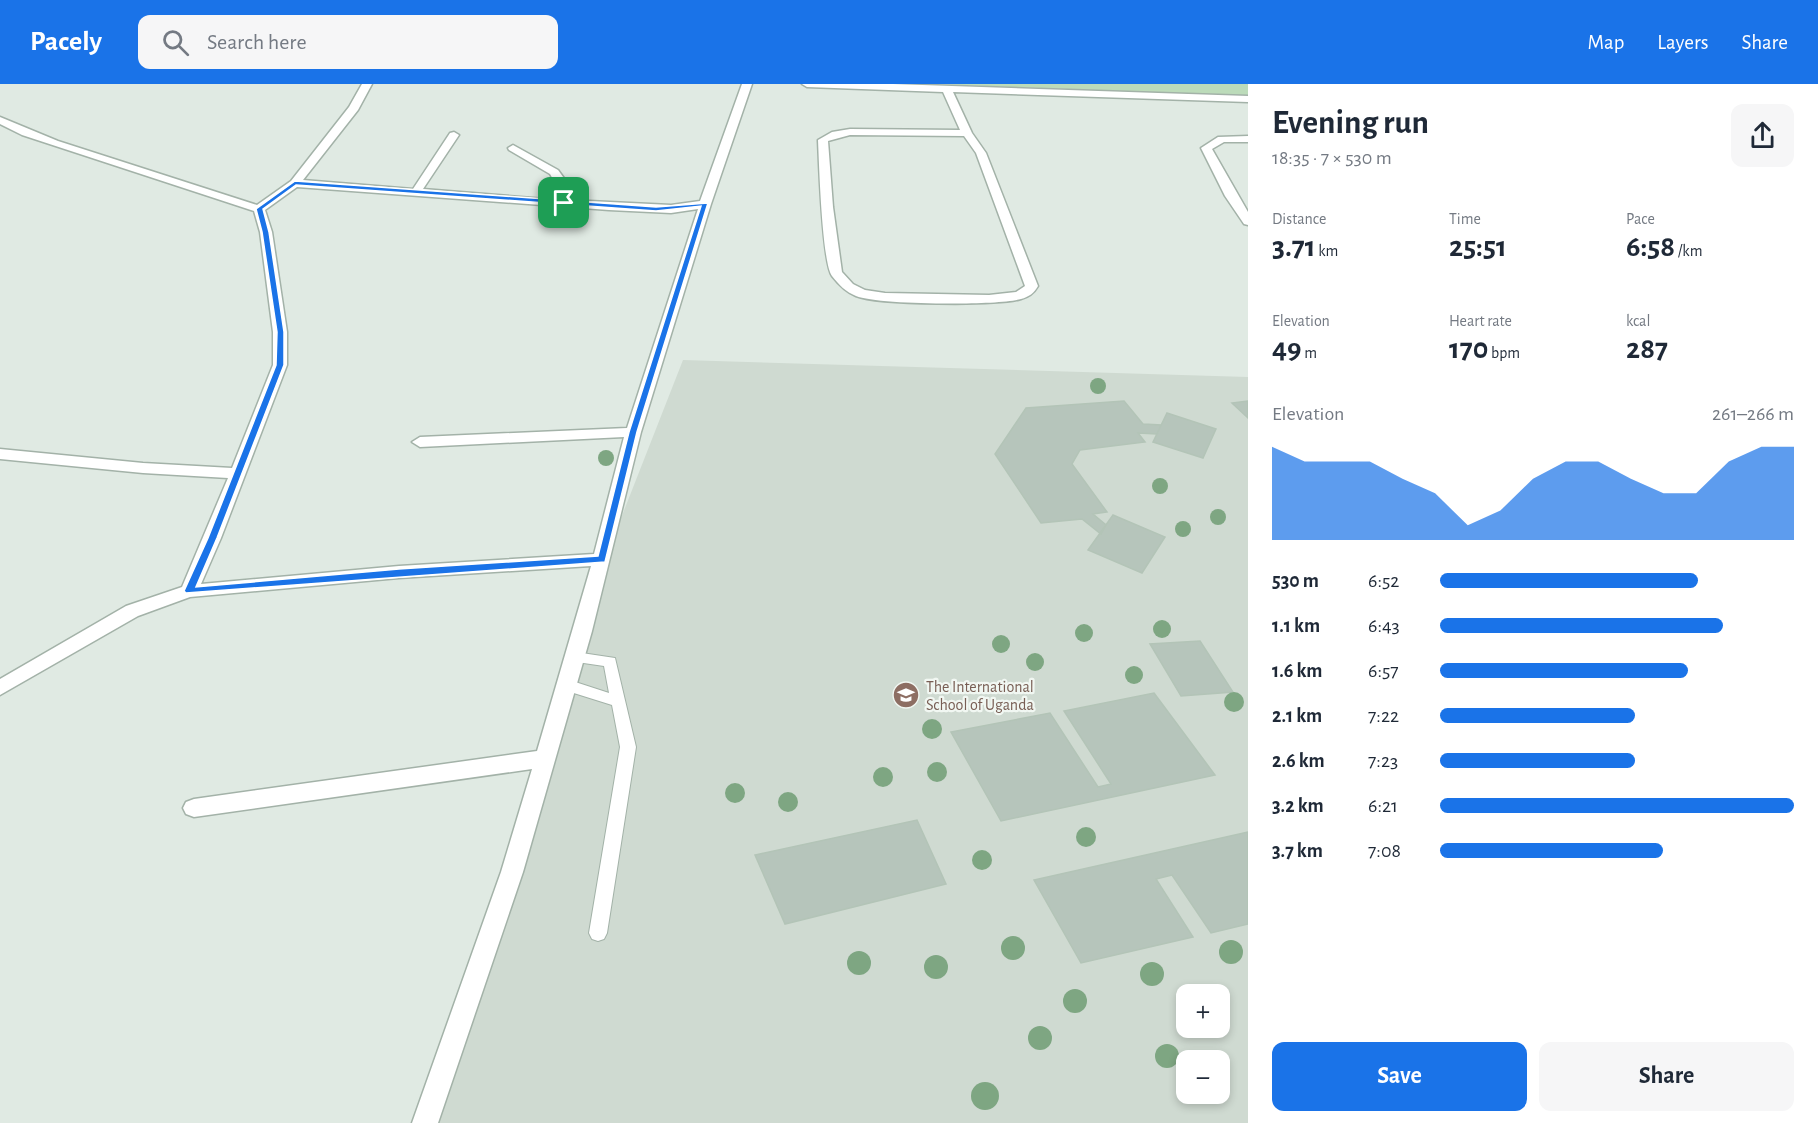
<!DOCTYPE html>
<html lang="en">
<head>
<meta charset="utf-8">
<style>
  :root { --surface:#fff; --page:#f6f6f7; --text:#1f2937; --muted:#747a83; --accent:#1a73e8 }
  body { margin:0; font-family:"Alegreya Sans",sans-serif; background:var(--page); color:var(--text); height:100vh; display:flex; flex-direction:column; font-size:22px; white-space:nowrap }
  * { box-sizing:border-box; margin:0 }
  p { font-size:20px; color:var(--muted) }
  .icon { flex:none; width:33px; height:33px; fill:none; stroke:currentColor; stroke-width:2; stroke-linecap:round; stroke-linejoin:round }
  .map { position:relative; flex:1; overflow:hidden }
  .sheet { display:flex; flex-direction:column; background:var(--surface); width:570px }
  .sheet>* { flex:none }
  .fabs { position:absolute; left:1176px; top:900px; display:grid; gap:12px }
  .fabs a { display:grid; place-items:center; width:54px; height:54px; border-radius:12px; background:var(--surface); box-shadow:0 3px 9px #0003; font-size:30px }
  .pin { position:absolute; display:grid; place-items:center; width:51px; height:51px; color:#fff; margin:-26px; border-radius:12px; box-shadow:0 3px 9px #0006 }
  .round { display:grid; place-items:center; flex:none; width:63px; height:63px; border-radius:12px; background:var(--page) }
  .overview { display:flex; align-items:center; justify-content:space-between; height:102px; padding:0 24px }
  h1 { font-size:33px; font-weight:700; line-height:45px }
  .stats { display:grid; grid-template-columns:repeat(3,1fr); gap:9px; height:102px; padding:6px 24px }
  .stats div { display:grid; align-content:center }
  .stats b { font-size:30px; font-weight:700 }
  .stats small { font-size:16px; font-weight:400 }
  .stats p { font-size:16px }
  .chart { height:168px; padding:12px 24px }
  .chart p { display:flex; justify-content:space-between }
  .chart svg { width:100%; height:108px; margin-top:6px; fill:var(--accent); opacity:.7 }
  .cta { display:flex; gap:12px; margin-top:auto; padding:12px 24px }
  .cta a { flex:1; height:69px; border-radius:12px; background:var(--accent); color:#fff; font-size:24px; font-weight:700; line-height:69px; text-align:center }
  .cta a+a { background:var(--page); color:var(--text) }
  ul { padding:0 24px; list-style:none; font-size:20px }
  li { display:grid; grid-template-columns:96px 72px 1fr; align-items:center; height:45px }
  li i { height:15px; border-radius:8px; background:var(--accent) }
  header { display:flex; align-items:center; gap:36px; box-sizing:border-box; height:84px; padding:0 30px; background:var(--accent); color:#fff }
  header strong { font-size:28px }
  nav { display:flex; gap:33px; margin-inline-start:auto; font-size:21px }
  .search { width:420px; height:54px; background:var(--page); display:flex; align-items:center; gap:15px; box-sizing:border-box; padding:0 21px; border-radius:12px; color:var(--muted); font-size:22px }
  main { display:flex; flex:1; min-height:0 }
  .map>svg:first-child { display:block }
  .built { fill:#cfdad1; fill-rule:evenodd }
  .green { fill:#bcdbba }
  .building { fill:#b6c5bb; stroke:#b3c4b7; stroke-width:1.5 }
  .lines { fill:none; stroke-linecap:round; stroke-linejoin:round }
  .lane-casing { stroke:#a3b2a8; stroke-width:2 }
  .street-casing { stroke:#a3b2a8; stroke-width:3 }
  .lane { fill:#fff; fill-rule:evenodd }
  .street { fill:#fff; fill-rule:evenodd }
  .tree { fill:#7ea682 }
  .route { fill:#1a73e8; stroke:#fff; stroke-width:1.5; fill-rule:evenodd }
  .labels { text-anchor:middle; stroke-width:4.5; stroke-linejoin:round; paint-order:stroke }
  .education-label { font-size:16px; fill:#785e54; stroke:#f1f7f2; text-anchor:start }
</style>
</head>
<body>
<header>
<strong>Pacely</strong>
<div class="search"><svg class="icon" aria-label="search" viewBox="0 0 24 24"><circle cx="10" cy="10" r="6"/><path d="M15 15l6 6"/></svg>Search here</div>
<nav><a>Map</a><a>Layers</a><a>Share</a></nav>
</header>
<main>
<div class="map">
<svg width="1248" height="1039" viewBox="0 0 1248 1039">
  <rect width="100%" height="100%" fill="#e0eae3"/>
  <path class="built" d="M683,276L1248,293V1039H423L596,498ZM1186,910H1220V944H1186ZM1186,976H1220V1010H1186Z"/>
  <path class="green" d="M937,0H1248V12Z"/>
  <path class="building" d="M1124,317L1143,340L1161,341L1157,350L1138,349L1145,358L1080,366L1072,380L1107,428L1093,430L1106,441L1101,450L1082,435L1041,439L995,370L1026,324Z
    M1248,317V334L1232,319Z
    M1167,329L1216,345L1203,374L1153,358Z
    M1113,431L1165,453L1142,489L1088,466Z
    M1200,557L1233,608L1181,612L1150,560Z
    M1154,609L1215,691L1001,737L951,648L1050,629L1098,703L1111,700L1064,627Z
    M917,736L946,800L785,840L755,771Z
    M1248,748V840L1211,849L1172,791L1156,795L1193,853L1081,879L1034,796Z"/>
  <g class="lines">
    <defs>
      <path id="lane" d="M575,568L615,574L636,663L607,849L604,855L598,857L592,855L589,849L620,663L612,621L561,605L559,601L561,597L566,595L609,609L604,582L570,577L568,573L570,569Z"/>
      <path id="street" d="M362,0H372L358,26L303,96L413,105L450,49L454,48L459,51L423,105L558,116L554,97L550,90L509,66L508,64L513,61L558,86L566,97L569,116L671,121L700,117L742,0H752L711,120L641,348L592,547L523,788L438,1039H412L501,788L532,685L194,733L186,730L183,724L186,718L194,715L537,667L591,482L399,494L190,513L138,532L0,611V595L126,522L182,503L228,394L143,389L0,375V365L143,379L232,384L273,281V248L260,148L254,127L22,51L0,40V33L58,57L257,121L291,97L349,23ZM297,103L609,126L671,129L698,125L627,344L420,353L412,358L420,363L624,353L594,470L399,482L201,500L221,454L287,281V248L272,148L265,126Z
        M802,0H893L1248,12V18L953,8L972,49L986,69L1038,202C1034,209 1029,213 1021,215C997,222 878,221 856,212C846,208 839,201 832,192C822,179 819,78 818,56L832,48L850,45L960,46L943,8L807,3ZM850,51L964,52L976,69L1025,202L1016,208L989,211L885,209L865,206L853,200L842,188L833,123L828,57Z
        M1248,52V58H1224L1212,65L1248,128V141L1244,140L1225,112L1201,64L1218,53Z"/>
    </defs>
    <use href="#lane" class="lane-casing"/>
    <use href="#street" class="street-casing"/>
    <use href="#lane" class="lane"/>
    <use href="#street" class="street"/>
  </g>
  <g class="tree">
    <circle cx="1098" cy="302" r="8"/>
    <circle cx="606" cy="374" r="8"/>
    <circle cx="1160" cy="402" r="8"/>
    <circle cx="1218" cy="433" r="8"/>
    <circle cx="1183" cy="445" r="8"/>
    <circle cx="1162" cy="545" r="9"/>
    <circle cx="1084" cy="549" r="9"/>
    <circle cx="1001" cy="560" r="9"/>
    <circle cx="1035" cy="578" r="9"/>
    <circle cx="1134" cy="591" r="9"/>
    <circle cx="1234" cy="618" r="10"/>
    <circle cx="932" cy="645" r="10"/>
    <circle cx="937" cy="688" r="10"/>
    <circle cx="883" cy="693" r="10"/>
    <circle cx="735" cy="709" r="10"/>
    <circle cx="788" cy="718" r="10"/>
    <circle cx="1086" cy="753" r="10"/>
    <circle cx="982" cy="776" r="10"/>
    <circle cx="1013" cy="864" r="12"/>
    <circle cx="1231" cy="868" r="12"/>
    <circle cx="859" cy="879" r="12"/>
    <circle cx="936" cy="883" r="12"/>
    <circle cx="1152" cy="890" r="12"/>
    <circle cx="1075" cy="917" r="12"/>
    <circle cx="1040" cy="954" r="12"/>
    <circle cx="1167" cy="972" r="12"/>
    <circle cx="985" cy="1012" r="14"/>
  </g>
  <path class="route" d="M295,97L656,123L708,119L637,348L605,478L186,509L184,507L208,454L276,281L277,248L262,148L256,125ZM296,101L656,127L701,122L629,348L598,472L399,485L196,503L217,454L284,281V248L269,148L263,125Z"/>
  <defs>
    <symbol id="school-disc" viewBox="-11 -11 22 22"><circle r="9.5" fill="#8d6e63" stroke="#f1f7f2"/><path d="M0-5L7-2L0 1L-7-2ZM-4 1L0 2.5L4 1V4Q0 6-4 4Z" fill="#fff"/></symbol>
  </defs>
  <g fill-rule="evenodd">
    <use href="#school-disc" x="891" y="596" width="30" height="30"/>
  </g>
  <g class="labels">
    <g class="education-label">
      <text x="926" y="608">The International<tspan x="926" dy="18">School of Uganda</tspan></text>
    </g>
  </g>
</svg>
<div class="fabs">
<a>+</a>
<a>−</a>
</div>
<div class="pin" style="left:564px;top:119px;background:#1e9e55"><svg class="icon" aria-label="arrive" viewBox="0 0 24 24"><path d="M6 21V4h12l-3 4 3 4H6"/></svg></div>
</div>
<section class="sheet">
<div class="overview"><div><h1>Evening run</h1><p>18:35 · 7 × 530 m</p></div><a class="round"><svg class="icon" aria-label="share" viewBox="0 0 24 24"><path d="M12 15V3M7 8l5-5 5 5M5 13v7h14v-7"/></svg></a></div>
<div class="stats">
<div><p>Distance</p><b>3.71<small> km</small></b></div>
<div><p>Time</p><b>25:51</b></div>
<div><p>Pace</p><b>6:58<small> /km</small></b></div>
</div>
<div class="stats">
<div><p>Elevation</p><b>49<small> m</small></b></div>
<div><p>Heart rate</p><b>170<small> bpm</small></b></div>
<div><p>kcal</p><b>287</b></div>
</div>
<div class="chart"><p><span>Elevation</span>261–266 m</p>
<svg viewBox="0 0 160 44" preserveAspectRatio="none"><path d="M0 44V6L10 12L20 12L30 12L40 19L50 25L60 38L70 32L80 19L90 12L100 12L110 19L120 25L130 25L140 12L150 6L160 6V44z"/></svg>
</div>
<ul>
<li><b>530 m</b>6:52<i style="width:73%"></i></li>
<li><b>1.1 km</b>6:43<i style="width:80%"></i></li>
<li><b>1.6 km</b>6:57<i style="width:70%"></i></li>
<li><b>2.1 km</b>7:22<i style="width:55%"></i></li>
<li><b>2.6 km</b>7:23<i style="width:55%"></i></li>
<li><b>3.2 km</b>6:21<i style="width:100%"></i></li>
<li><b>3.7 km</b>7:08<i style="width:63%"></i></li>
</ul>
<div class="cta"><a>Save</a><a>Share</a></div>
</section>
</main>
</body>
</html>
